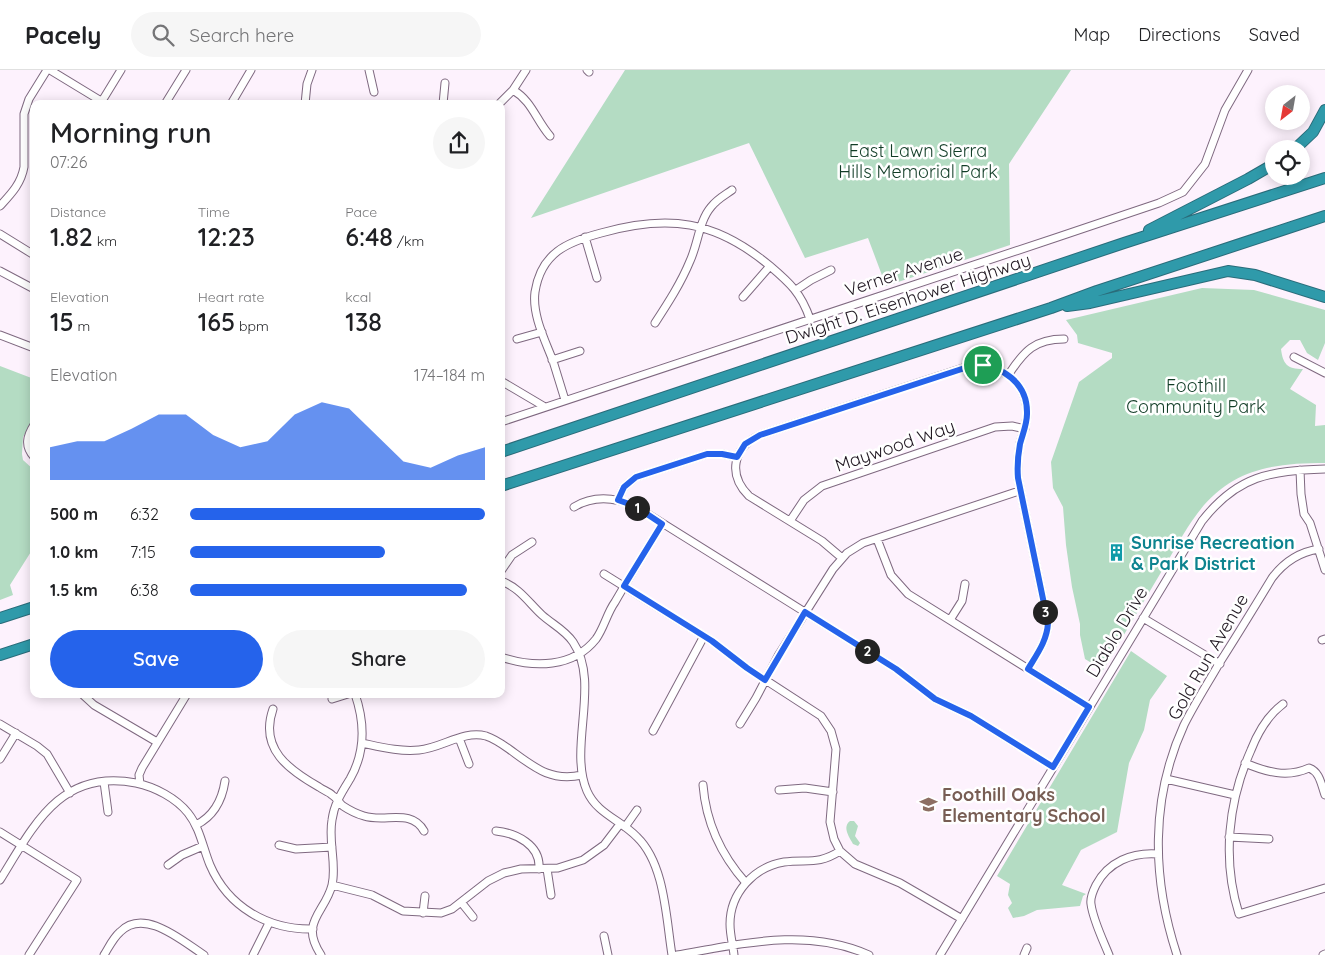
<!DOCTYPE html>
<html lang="en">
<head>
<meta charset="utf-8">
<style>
  :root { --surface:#fff; --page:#f6f6f6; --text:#202124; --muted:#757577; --line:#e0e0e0; --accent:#2563eb }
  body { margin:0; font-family:Quicksand,sans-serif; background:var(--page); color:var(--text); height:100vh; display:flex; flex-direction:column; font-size:19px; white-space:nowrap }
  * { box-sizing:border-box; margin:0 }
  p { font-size:16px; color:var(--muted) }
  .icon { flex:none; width:28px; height:28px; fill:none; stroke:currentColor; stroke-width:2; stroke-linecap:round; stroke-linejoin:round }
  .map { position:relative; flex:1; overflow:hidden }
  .drawer { position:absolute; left:30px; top:30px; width:475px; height:598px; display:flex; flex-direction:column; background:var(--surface); border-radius:10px; box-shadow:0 2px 12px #0003 }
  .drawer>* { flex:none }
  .needle { width:32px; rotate:211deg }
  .buttons { position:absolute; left:1265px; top:15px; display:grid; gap:10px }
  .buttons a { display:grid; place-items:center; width:45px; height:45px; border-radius:50%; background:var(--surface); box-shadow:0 2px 12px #0003; font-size:25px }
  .pin { position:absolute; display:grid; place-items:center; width:42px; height:42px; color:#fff; margin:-21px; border:2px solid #fff; border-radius:50%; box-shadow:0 1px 5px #0007 }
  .km { position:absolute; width:25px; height:25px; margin:-12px; border-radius:50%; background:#222; color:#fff; font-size:14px; line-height:25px; text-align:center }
  .round { display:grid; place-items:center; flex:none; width:52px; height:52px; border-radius:26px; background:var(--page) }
  .summary { display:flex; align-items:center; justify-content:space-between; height:85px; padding:0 20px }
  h1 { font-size:28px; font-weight:600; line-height:38px }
  .stats { display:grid; grid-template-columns:repeat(3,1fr); gap:8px; height:85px; padding:5px 20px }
  .stats div { display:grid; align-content:center }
  .stats b { font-size:25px; font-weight:600 }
  .stats small { font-size:14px; font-weight:400 }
  .stats p { font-size:14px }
  .chart { height:140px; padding:10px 20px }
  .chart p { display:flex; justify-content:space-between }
  .chart svg { width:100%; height:90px; margin-top:5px; fill:var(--accent); opacity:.7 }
  .primary-button { display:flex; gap:10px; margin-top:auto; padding:10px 20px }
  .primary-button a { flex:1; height:58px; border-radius:30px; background:var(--accent); color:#fff; font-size:20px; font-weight:600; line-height:58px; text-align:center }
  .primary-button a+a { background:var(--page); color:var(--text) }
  ul { padding:0 20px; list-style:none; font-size:16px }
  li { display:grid; grid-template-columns:80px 60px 1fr; align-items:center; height:38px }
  li i { height:12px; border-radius:6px; background:var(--accent) }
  header { display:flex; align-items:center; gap:30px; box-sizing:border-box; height:70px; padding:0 25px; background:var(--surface); border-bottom:1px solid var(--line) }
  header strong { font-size:24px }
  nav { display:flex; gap:28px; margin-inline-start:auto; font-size:18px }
  .search { width:350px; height:45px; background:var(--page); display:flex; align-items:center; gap:12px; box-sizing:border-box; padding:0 18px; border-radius:28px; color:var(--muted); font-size:19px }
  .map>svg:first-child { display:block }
  .green { fill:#b4dcc3 }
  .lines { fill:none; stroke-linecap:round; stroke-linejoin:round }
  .minor-casing { stroke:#7f6980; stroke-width:9 }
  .highway-casing { stroke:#2a6c7a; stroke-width:12 }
  .minor { stroke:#fff; stroke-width:7 }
  .highway { stroke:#2f9aaa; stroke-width:10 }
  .route-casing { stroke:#fff; stroke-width:10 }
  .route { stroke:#2563eb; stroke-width:6 }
  .labels { text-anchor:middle; stroke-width:5; stroke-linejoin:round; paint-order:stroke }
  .park-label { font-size:18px; fill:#123d27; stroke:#fff }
  .street-label { font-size:18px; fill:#211822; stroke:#fff }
  .culture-label { font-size:18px; font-weight:bold; fill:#0d838f; stroke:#fff; text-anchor:start }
  .education-label { font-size:18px; font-weight:bold; fill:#785e54; stroke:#fff; text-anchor:start }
</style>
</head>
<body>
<header>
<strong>Pacely</strong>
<div class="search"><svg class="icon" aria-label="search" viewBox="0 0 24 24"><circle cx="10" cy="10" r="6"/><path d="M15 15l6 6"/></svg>Search here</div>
<nav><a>Map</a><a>Directions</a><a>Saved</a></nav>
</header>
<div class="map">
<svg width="1325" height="885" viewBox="0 0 1325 885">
  <rect width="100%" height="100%" fill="#fdf2fd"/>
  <path class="green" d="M625,0H1071L1009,94L1010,175L886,216L868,168L805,188L749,73L531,148Z
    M1202,218L1254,220L1325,240V273L1318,290L1307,283L1300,270H1290L1281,279C1283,294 1287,299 1303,299L1290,319L1316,335L1315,356L1325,355V393C1273,393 1230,399 1197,444C1184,461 1174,481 1163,499C1143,533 1123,566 1103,600L1085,589L1080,565V554L1072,517L1066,475L1063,437L1053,418L1051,392L1079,312L1112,288V283L1078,273L1077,265L1066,250Z
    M0,296L34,309V349L23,367L22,384L23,390L34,400V477L10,515L13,525L0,530Z
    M1131,581L1167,606L1150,630L1144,660L1129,693L1117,762L1081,780L1062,815L1086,824L1083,826L1080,836L1037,840L1024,846L1013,848L1008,838L1012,833L1008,825L1010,814L997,806Z
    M850,751H854L858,756L855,766L860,773L858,776L853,774C849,767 842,757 850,751Z"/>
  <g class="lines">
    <defs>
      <path id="minor" d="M50,0L106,34
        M369,0L374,22
        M587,0L589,2
        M513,20C532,31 536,50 550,66
        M102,31L121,0
        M165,34L186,0
        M231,34L251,0
        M305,34L307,14L312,0
        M443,34L445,13
        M499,34L513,20L526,0
        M0,136C11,124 21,114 24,97V44L29,29L47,0
        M0,164L34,185
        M585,167L597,208
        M0,201L34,219
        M796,220L811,210L831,200
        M743,227L770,196
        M655,253C668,233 681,213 690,191C698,174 699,151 711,137C717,129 725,125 732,120
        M0,265L34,278
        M517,269L542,262
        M1294,287L1325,303
        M552,290L580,281
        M1009,304C1024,281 1035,269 1064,269
        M501,311L545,337
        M565,330C561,317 557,304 553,291C545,270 532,245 535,222C541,183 567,172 601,163C668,144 715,150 770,196C790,213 801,223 810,249
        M501,352L1055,168L1159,133L1183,122L1205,94L1225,40L1248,0
        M34,355C27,366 24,376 34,387
        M1300,400L1301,424L1304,444L1310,453L1325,500
        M618,430L624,417L636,407L707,384H722L737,387
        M574,437C594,425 614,427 635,436L896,599L935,629L971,646L1053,697
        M790,451L804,430L822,416L995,357L1012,356L1025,359
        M877,469L891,505L908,524L1089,637
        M842,488L822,471L749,426C728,405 732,378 760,365L966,297C997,291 1027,310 1027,343C1027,354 1023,363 1020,373C1018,385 1017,396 1018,408L1048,553C1047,571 1037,584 1028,599
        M501,501L512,485L532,472
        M604,504L712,571L747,598L821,646L831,661L836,679L830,752L834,769L840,781L855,794L900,813L962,849
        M501,511C520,518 528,532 542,545C552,554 565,560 573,572C601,613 568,677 587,721C597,744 621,750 637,767C665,794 666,848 672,885
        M1143,548L1220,594
        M950,550L962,531L965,514
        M1322,570L1325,569
        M501,587C534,598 573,598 596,569C604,558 607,543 615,532C630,506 646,480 662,454
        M82,624L94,635L157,672
        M332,629L348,624
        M1283,634C1267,646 1258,662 1251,680C1228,732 1222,790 1239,844L1325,818
        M273,639C259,679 289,700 319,717C323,720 329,722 332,725C337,728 339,733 343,736C349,740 357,744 364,746C385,753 411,738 424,761
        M0,654L37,676L47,684L70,723
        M740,654L756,628L778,586L833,499L847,483L863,473L1019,421
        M653,661L704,566
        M459,668L469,694
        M362,673C381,677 400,682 419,680C442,678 463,660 486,666C495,669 502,674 509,679C534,697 550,712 582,705
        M0,689L16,663
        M1245,693C1266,702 1287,708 1309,698C1320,702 1321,714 1325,725
        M1166,709L1235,725
        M104,712L108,742
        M140,714L139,705L142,698L187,624
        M703,715C706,753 721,785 746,813
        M779,720L805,718L833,722
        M196,755C214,746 222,731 225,711
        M625,757L637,740
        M496,761C516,763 541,775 539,799
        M0,762L77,810L29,885
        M1229,767L1269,769
        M279,775L296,779L332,777
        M168,795L182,785L203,776
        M547,799L551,825
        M0,810C33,757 60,698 136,713C155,717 176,728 188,743C200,758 203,778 210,795C228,837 268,860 313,859
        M332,815L372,825L403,841L441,843L452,839L488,811L504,803L521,799L558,798L583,790L604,775L620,754
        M461,832L473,847
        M423,843L425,826
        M604,866L608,885
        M104,885C109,877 113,868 120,862C144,837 182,871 204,885
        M253,885L269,853
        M321,885C299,852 325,843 332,815C337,794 328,772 332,750C334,734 342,722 350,709C366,681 365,653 355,624
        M677,885C741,874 807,857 869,885
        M734,885C733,875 730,865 730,854C730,823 754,797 784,792C808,789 818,795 840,781
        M940,885L1202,451C1238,405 1270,401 1325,399
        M1024,885L1027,878
        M1109,885C1103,870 1093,850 1091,834C1090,828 1093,821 1096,815C1108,792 1132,782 1158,784
        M1177,885C1152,809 1150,729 1184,655C1195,633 1208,613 1220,592C1238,564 1255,536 1272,508C1284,492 1299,482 1319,479
        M1323,885L1325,884"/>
      <path id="highway" d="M1295,79L1313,62L1325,40
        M1149,160L1248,109L1274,94
        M1067,236L1090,233L1228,201L1255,205L1325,227
        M501,382L1124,173L1325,108
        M501,416L1051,238L1097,221L1325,146
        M0,548L34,537
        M0,585L34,574"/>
    </defs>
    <use href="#minor" class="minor-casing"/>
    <use href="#highway" class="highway-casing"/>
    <use href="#minor" class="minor"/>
    <use href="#highway" class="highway"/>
  </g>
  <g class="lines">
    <defs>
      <path id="route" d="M974,295C1002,295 1028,313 1027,344C1027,354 1023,363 1020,374C1018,385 1017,396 1018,408L1048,553C1047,571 1037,584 1028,599L1089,637L1053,697L971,646L935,629L896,599L805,542L765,610L747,598L712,571L624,516L662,454L635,436L618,430L624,417L636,407L707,384H722L737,387L745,374L760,365Z"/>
    </defs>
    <use href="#route" class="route-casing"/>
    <use href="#route" class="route"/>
  </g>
  <defs>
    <symbol id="building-bare" viewBox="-9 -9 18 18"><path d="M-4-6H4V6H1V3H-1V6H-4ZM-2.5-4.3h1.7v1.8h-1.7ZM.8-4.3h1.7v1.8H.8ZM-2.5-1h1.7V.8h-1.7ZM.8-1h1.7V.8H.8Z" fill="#0f9aa8" stroke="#fff" stroke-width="2.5" paint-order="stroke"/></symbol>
    <symbol id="school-bare" viewBox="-9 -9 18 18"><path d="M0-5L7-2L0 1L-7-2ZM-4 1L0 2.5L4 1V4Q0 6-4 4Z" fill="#8d6e63" stroke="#fff" stroke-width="2.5" paint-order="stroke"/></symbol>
  </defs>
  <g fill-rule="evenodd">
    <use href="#building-bare" x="1104" y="470" width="25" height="25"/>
    <use href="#school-bare" x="916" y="722" width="25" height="25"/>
  </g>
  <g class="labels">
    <g class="park-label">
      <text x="918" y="87">East Lawn Sierra<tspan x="918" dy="21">Hills Memorial Park</tspan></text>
      <text x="1196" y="322">Foothill<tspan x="1196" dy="21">Community Park</tspan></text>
    </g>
    <g class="street-label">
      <text transform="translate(904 202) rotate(-18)" y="6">Verner Avenue</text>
      <text transform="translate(908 229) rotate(-18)" y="6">Dwight D. Eisenhower Highway</text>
      <text transform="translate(895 376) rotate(-19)" y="6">Maywood Way</text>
      <text transform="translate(1117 562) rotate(-59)" y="6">Diablo Drive</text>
      <text transform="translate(1208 587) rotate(-60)" y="6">Gold Run Avenue</text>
    </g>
    <g class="culture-label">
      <text x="1131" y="479">Sunrise Recreation<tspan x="1131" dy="21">&amp; Park District</tspan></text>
    </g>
    <g class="education-label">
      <text x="942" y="731">Foothill Oaks<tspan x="942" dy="21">Elementary School</tspan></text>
    </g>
  </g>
</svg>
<div class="buttons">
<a><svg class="needle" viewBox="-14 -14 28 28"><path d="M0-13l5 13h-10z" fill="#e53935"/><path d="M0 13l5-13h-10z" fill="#757577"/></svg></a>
<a><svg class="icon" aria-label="locate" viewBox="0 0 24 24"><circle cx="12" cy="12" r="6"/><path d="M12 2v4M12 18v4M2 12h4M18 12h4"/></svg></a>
</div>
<div class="pin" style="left:983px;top:295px;background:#1e9e55"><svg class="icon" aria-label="arrive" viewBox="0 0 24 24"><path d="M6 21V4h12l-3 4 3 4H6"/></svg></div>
<b class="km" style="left:637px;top:438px">1</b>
<b class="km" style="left:867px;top:581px">2</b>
<b class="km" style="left:1045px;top:542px">3</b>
<section class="drawer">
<div class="summary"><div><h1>Morning run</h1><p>07:26</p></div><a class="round"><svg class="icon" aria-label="share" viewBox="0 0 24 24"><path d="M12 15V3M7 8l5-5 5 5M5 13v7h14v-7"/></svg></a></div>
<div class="stats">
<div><p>Distance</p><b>1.82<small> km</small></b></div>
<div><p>Time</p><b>12:23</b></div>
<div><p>Pace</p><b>6:48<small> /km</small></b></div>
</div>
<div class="stats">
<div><p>Elevation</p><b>15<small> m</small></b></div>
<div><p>Heart rate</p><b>165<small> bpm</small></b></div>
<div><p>kcal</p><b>138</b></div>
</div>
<div class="chart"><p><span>Elevation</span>174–184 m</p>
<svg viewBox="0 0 160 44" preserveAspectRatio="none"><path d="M0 44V28L10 25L20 25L30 19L40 12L50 12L60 22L70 28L80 25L90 12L100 6L110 9L120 22L130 35L140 38L150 32L160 28V44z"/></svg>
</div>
<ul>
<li><b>500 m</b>6:32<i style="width:100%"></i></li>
<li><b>1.0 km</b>7:15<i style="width:66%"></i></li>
<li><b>1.5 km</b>6:38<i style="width:94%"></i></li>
</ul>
<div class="primary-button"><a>Save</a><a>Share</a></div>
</section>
</div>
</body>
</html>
